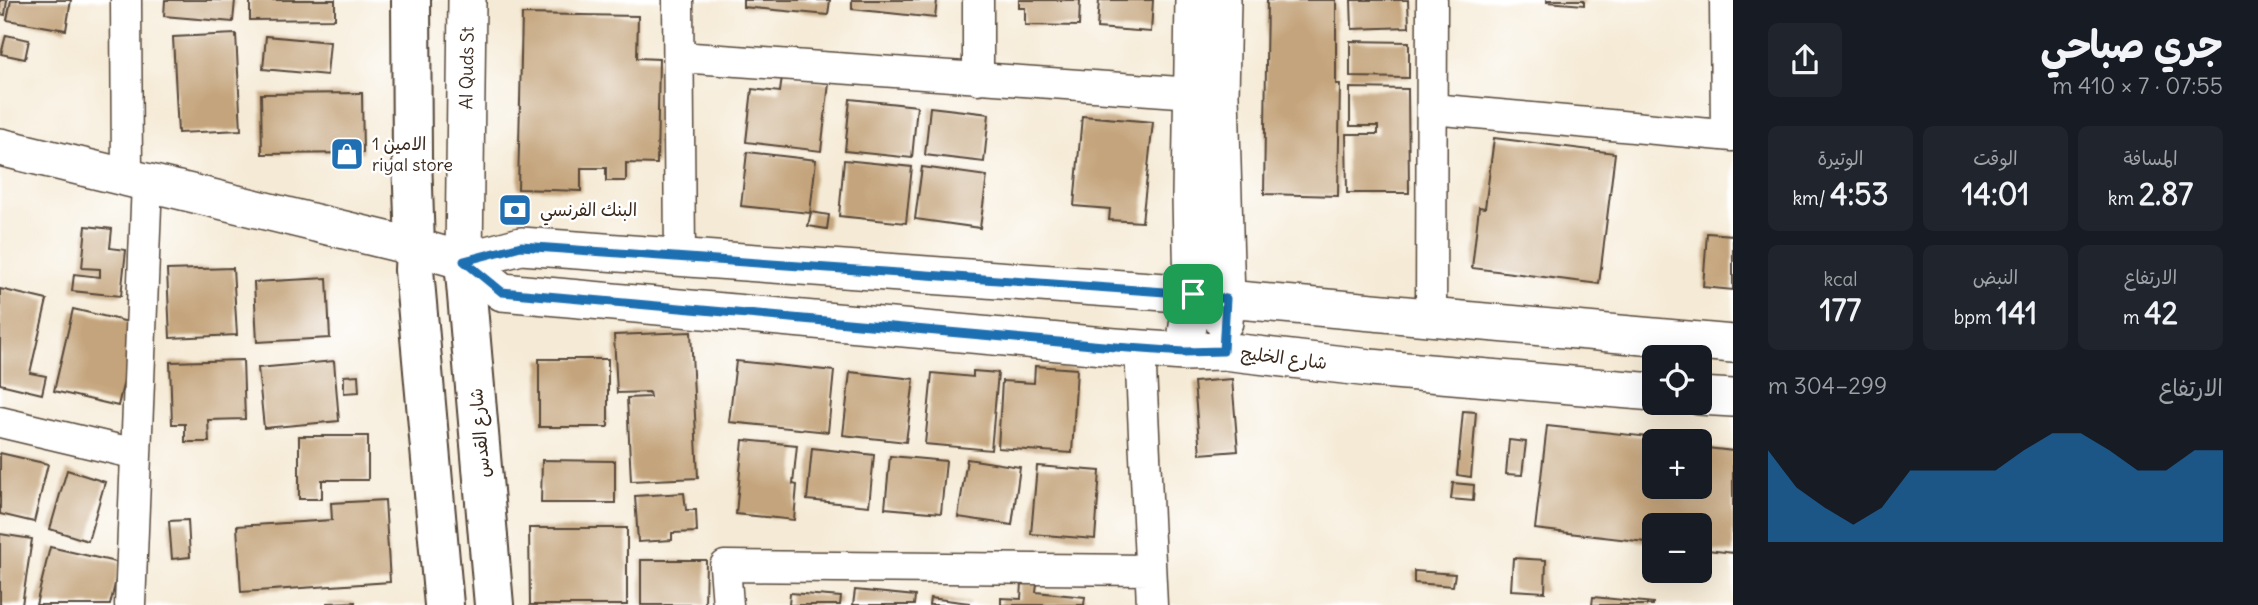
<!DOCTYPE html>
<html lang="ar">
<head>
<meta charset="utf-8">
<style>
  :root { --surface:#171b24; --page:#20242c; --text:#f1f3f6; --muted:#9ea1a6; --accent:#1f6fb2 }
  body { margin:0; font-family:Delius,"Playpen Sans Arabic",sans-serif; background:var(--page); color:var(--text); direction:rtl; height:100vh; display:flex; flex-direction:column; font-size:26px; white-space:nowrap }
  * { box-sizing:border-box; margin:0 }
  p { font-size:23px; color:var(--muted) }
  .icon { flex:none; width:38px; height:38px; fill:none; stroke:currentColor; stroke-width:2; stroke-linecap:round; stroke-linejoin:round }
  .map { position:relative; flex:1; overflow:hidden; direction:ltr }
  .details { display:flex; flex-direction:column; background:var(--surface); width:525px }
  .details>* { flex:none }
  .fabs { position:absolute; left:1642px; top:345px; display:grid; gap:14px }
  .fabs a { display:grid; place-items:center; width:70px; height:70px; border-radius:10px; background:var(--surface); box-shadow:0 7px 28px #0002; font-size:35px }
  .pin { position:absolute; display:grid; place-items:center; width:60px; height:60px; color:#fff; margin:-30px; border-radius:14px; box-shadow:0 4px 10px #0006 }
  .round { display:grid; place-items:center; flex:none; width:74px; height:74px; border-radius:10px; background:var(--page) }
  .headline { display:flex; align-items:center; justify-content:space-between; height:119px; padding:0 35px }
  h1 { font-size:38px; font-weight:700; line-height:52px }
  .metrics { display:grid; grid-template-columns:repeat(3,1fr); gap:10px; height:119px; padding:7px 35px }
  .metrics div { display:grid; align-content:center; border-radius:10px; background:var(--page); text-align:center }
  .metrics b { font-size:30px; font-weight:700 }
  .metrics small { font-size:19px; font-weight:400 }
  .metrics p { font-size:19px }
  .chart { height:196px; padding:14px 35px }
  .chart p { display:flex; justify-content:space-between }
  .chart svg { width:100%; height:126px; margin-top:7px; fill:var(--accent); opacity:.7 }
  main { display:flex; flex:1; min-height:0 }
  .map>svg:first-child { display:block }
  .building { fill:#c4a47b }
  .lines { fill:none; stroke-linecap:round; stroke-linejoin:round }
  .minor-casing { stroke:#574739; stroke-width:33 }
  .tertiary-casing { stroke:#574739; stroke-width:40 }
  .secondary-casing { stroke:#574739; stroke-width:42 }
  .minor { stroke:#fff; stroke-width:30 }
  .tertiary { stroke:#fff; stroke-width:37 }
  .secondary { stroke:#fff; stroke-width:38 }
  .route-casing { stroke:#fff; stroke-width:14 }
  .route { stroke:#1f6fb2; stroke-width:9 }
  .labels { text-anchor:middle; stroke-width:5; stroke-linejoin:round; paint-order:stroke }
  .street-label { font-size:18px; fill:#3b2a1e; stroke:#fff }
  .poi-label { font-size:18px; fill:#3b2a1e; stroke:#fff; text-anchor:start }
</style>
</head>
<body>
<main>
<section class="details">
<div class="headline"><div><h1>جري صباحي</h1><p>07:55 · 7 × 410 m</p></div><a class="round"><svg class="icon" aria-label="share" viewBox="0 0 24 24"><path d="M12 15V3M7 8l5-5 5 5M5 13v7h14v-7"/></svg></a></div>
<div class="metrics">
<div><p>المسافة</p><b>2.87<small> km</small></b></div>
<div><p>الوقت</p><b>14:01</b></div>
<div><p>الوتيرة</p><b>4:53<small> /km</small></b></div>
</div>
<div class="metrics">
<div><p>الارتفاع</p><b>42<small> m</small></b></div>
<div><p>النبض</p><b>141<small> bpm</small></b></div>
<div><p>kcal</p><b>177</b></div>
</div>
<div class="chart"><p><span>الارتفاع</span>299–304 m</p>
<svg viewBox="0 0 160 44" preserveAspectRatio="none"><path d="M0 44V12L10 25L20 32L30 38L40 32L50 19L60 19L70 19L80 19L90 12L100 6L110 6L120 12L130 19L140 19L150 12L160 12V44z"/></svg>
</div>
</section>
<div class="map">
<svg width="1733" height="605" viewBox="0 0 1733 605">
  <rect width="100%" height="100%" fill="#fff"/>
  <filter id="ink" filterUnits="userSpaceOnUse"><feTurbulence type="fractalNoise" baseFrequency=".0143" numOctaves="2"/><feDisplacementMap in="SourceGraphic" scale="14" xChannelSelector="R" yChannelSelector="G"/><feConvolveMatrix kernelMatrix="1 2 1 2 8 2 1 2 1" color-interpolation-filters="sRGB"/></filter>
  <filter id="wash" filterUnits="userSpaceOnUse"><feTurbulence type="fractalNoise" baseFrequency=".00686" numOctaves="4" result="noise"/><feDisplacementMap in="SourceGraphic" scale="28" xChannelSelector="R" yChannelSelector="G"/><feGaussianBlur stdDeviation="1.57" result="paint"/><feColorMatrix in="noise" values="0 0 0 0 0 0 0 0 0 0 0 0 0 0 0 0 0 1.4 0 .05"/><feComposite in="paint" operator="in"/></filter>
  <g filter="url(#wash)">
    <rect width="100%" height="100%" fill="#f5ead5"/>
    <g id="blocks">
      <path class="building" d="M0,0H7L5,15L0,14Z
        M11,0H71L66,30L7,20Z
        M165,0H235L233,22L164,16Z
        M250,0H335V19L250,20Z
        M743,0H830L828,15L743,7Z
        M852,0H937L935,18L852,9Z
        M1019,0H1080L1079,26L1025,25V8H1019Z
        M1099,0H1153L1151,32L1097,28Z
        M1267,0H1336V84H1340L1338,196L1264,194Z
        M1351,0H1408L1409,27L1352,29Z
        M1547,0H1584V5L1547,2Z
        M522,14L638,16L637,58L659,59L657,164L626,163V181H606V168H581V191L518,189Z
        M236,34L241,130L178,133L173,37Z
        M6,35L29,40L25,59L1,54Z
        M266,36L330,42L327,75L263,69Z
        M1350,41L1409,42V78L1350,77Z
        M782,77L829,83L821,151L746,142L752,89L780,92Z
        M1350,88L1408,89L1409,193H1347L1346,134H1378V126H1350Z
        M362,93L363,153L262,154L261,94Z
        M850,99L917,106L912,158L845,151Z
        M930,107L989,114L984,162L925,155Z
        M1082,116L1153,122L1142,222L1109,220L1110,209L1074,206Z
        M1494,138L1615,153L1599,284L1472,268L1479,207L1485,208Z
        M747,152L816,160L810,213L741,206Z
        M844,160L912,167L906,223L839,216Z
        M922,167L987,176L980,228L915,219Z
        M811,212L829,215L827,229L808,226Z
        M86,226L112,229L110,248L126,250L121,296L72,291L74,274L100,277V269L82,268Z
        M1707,233L1733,235V290L1703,287Z
        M233,268L237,335L170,338L167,270Z
        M327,278L330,338L257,342L254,282Z
        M0,289L47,300L30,373L46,376L42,394L0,384Z
        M73,309L137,324L118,406L54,391Z
        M691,332L698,478L631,481L627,398L650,397L649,392L617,393L614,335Z
        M539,359H608V427H539Z
        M243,360L245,419L208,420L209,442H185V424H172L170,362Z
        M334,361L339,421L264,428L258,368Z
        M736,361L834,371L828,432L729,422Z
        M1035,366L1077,369L1072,453L998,448L1002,381L1034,383Z
        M973,371L998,373L991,450L925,444L932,373L973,377Z
        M850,372L914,379L906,442L843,435Z
        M358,375L359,392L344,393V376Z
        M1232,379L1238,451L1200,454L1194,382Z
        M1463,411L1476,412L1471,477L1457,475Z
        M1547,426L1649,437V435L1685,439V441H1654V486H1699V447L1733,451V553L1699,549V525H1654V543L1535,529Z
        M299,436H368V480H322V499H299Z
        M743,440L797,445L793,484L797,485L794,520L736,514Z
        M1509,440L1526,442L1522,475L1506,474Z
        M812,448L874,455L869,506L807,500Z
        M0,453L48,464L34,522L0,514Z
        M890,456L946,461L941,513L885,508Z
        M967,459L1020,467L1012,525L958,517Z
        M542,460L615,461V503H541Z
        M1037,466L1100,471L1095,539L1031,534Z
        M67,470L105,482L88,541L50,529Z
        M1453,483L1474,485L1473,501L1451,499Z
        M684,493L686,510H696L697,532L672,533V540L638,542L635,496Z
        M385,500L390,582L241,592L237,526L332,520L331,503Z
        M188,520L190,557L172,559L169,521Z
        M529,528H627V605H530Z
        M0,534L32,539L22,605H0Z
        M50,547L120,563L110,605H36Z
        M1513,558L1546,560L1545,592L1511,590Z
        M641,560H706L705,605H641Z
        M1414,571L1455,574L1453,586L1414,583Z
        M1022,582L1037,584L1036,592L1085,597L1084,605H1001V598L1021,599Z
        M855,590L915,596L914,605H853Z
        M790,593L841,597L840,605H789Z
        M1593,597L1653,603V605H1592Z
        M930,598L969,603V605H929Z
        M355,602V605H327V603Z"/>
    </g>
  </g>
  <g filter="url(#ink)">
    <use href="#blocks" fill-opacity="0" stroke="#574739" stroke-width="2"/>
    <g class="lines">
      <defs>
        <path id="minor" d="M126,0L127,178
          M678,0L680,257
          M978,0V79
          M1725,0L1726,135
          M679,57L1193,93
          M1432,109L1733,136
          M1431,317L1432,0
          M1140,348L1152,605
          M0,422L136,454
          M130,605L147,182
          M728,605L725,566L1150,570"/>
        <path id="tertiary" d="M1222,0L1220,95L1226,299L1224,322
          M0,147L415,247L464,261L521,246L1193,294L1226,299L1733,344
          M464,261L502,292L1115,347L1184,352L1223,351L1370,368L1654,392
          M464,261L467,0
          M1184,352L1193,294L1191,196L1194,0
          M1699,396L1733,398"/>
        <path id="secondary" d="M411,0L412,157L415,247L414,270L444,605
          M464,261L494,605"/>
      </defs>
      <use href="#minor" class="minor-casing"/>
      <use href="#tertiary" class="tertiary-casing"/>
      <use href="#secondary" class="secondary-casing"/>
      <use href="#minor" class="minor"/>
      <use href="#tertiary" class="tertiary"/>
      <use href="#secondary" class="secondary"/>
    </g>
  </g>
  <g class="lines" filter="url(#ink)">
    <defs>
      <path id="route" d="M521,246L1193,294L1226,299L1223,351L1184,352L1115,347L502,292L464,261Z"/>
    </defs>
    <use href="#route" class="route-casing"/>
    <use href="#route" class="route"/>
  </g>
  <defs>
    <symbol id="shop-square" viewBox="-11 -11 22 22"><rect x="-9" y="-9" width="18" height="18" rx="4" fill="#1f6fb2" stroke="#fff"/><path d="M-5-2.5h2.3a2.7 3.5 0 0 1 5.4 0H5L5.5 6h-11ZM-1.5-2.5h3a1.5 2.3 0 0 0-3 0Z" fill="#fff"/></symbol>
    <symbol id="bank-square" viewBox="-11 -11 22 22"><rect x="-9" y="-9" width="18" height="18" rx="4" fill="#1f6fb2" stroke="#fff"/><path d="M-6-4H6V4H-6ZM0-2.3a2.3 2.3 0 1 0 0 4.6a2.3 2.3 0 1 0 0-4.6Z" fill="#fff"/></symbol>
  </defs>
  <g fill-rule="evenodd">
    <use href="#shop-square" x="328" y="135" width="38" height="38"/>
    <use href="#bank-square" x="496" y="191" width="38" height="38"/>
  </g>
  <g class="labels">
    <g class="street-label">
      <text transform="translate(467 68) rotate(-89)" y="6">Al Quds St</text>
      <text transform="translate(1284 358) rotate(7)" y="6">شارع الخليج</text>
      <text transform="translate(480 433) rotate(-95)" y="6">شارع القدس</text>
    </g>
    <g class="poi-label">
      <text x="372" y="150">الامين 1<tspan x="372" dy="21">riyal store</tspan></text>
      <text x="540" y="216">البنك الفرنسي</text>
    </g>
  </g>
</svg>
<div class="fabs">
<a><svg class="icon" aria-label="locate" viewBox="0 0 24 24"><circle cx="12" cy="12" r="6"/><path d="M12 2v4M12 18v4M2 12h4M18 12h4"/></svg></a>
<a>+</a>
<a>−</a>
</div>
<div class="pin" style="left:1193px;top:294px;background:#1e9e55"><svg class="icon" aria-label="arrive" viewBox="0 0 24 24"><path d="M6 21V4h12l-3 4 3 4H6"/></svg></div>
</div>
</main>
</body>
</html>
